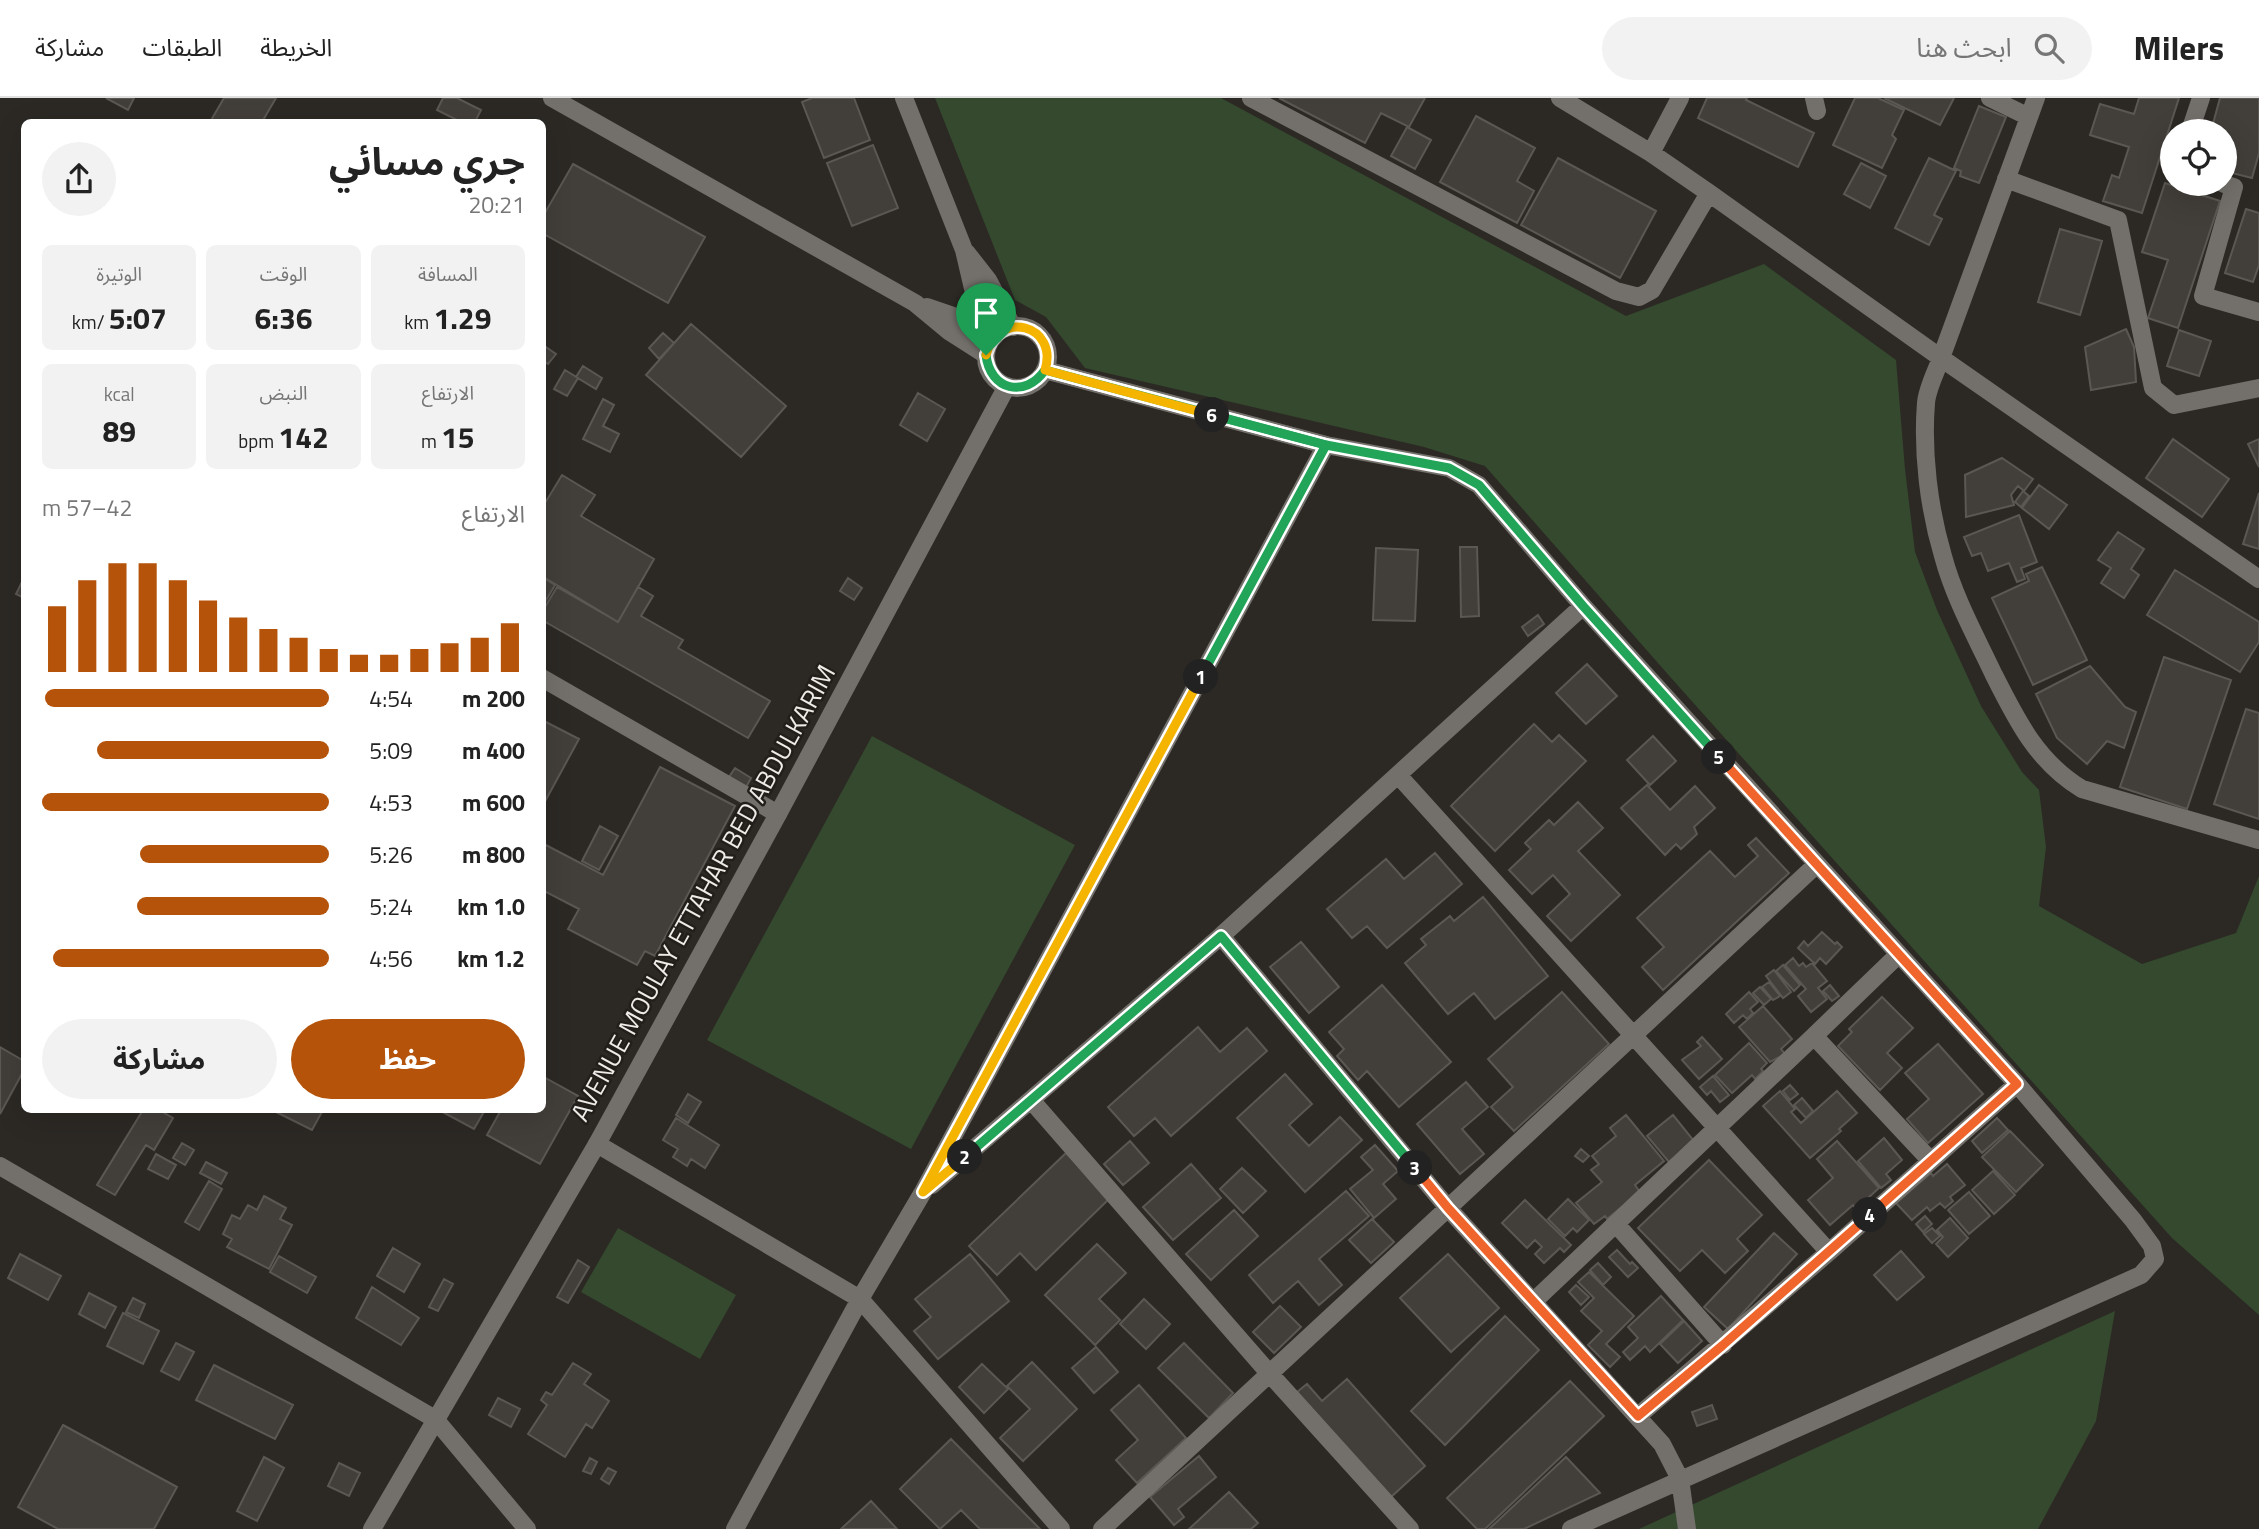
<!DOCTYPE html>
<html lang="ar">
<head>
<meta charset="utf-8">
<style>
  :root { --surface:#fff; --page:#f2f2f2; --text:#222; --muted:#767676; --line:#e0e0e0; --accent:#b45309 }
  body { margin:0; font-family:"Titillium Web","Noto Sans Arabic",sans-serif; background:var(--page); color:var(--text); direction:rtl; height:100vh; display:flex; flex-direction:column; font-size:26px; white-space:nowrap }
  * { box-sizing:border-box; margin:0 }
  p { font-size:23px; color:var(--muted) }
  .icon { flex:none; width:38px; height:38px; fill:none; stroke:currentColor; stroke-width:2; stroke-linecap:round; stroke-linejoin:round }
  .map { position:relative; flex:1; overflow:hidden; direction:ltr }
  .details { position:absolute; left:21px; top:21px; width:525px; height:994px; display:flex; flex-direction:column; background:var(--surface); border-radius:10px; box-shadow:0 7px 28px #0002; direction:rtl }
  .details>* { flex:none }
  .tools { position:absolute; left:2160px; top:21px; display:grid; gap:14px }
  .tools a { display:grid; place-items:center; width:77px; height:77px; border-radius:50%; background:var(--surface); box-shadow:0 7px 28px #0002; font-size:35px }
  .pin { position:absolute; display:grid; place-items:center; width:60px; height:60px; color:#fff; margin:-72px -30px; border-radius:50% 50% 50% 0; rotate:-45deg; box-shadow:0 0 7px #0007 }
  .pin .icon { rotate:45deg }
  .km { position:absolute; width:35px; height:35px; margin:-18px; border-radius:50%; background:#222; color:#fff; font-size:19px; line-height:35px; text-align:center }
  .round { display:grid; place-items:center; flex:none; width:74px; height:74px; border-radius:37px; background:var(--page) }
  .overview { display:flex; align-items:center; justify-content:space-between; height:119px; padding:0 21px }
  h1 { font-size:38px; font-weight:700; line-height:52px }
  .metrics { display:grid; grid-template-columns:repeat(3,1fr); gap:10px; height:119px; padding:7px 21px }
  .metrics div { display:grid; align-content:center; border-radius:10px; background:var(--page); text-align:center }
  .metrics b { font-size:30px; font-weight:700 }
  .metrics small { font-size:19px; font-weight:400 }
  .metrics p { font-size:19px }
  .chart { height:196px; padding:14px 21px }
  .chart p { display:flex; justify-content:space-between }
  .chart svg { width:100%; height:126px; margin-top:7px; stroke:var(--accent); stroke-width:6 }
  .button { display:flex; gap:14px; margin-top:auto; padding:14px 21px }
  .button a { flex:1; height:80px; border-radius:42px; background:var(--accent); color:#fff; font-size:28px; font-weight:700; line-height:80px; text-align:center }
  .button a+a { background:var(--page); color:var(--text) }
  ul { padding:0 21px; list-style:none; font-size:23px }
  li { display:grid; grid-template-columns:112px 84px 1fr; align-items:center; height:52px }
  li i { height:18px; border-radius:9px; background:var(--accent) }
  header { display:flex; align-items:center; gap:42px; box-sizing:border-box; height:98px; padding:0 35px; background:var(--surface); border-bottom:2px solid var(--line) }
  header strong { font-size:33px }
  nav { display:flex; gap:38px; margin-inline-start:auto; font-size:24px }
  .search { width:490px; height:63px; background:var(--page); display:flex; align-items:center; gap:18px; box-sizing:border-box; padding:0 24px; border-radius:38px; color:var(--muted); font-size:26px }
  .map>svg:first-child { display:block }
  .green { fill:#34492d }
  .building { fill:#423e3a; stroke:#5b5753; stroke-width:2 }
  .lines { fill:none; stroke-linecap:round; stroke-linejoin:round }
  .minor { stroke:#73706b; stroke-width:18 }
  .tertiary { stroke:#73706b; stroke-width:18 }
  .split-1-casing { stroke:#fff; stroke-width:14 }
  .split-2-casing { stroke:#fff; stroke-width:14 }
  .split-3-casing { stroke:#fff; stroke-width:14 }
  .split-4-casing { stroke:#fff; stroke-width:14 }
  .split-5-casing { stroke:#fff; stroke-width:14 }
  .split-6-casing { stroke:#fff; stroke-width:14 }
  .split-7-casing { stroke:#fff; stroke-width:14 }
  .split-1 { stroke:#22a559; stroke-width:9 }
  .split-2 { stroke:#f5b400; stroke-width:9 }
  .split-3 { stroke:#22a559; stroke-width:9 }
  .split-4 { stroke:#f0652b; stroke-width:9 }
  .split-5 { stroke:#f0652b; stroke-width:9 }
  .split-6 { stroke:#22a559; stroke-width:9 }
  .split-7 { stroke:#f5b400; stroke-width:9 }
  .labels { text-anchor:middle; stroke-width:5; stroke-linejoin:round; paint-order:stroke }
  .street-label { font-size:26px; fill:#eeece9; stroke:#221f1b }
</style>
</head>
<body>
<header>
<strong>Milers</strong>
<div class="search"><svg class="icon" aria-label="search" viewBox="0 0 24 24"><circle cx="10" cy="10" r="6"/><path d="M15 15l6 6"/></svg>ابحث هنا</div>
<nav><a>الخريطة</a><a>الطبقات</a><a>مشاركة</a></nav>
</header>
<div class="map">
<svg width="2259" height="1431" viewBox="0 0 2259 1431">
  <rect width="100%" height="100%" fill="#2c2925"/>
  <path class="green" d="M935,0H1221L1626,218L1764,166L1896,262L1905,371L1915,454L1937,512L1981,608L2022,674L2039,692L2046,749L2039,808L2142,866L2236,835L2259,778V1217L2172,1140L1672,581L1485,368L1424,349L1085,270L1046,219L1015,202Z
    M872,638L1075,747L911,1051L707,942Z
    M618,1130L736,1197L700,1261L581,1194Z
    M2115,1213L2096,1323L2038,1431H1639Z"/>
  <path class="building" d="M106,0H134L128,12Z
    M224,0H276L262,24H210Z
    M443,0H457L481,12L475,24H461L437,12Z
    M812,0H854L870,42L824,60L802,4Z
    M1279,0H1425L1409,29L1381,15L1365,45Z
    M1707,0H1747L1746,2L1814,35L1798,69L1698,20Z
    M1855,0H1878L1904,12L1892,37L1896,41L1882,70L1833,47Z
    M1884,0H1954L1940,27Z
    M2139,0H2179L2142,115L2103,103L2112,77L2119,80L2129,49L2090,37L2100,6L2134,16Z
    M2220,0H2259V55L2252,80L2224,73V33H2211Z
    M1979,8L2006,19L1979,85L1960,78L1961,73L1954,70Z
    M1476,18L1535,50L1517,83L1534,93L1517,125L1440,84Z
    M1407,29L1431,42L1415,71L1391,58Z
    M873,47L898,110L852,128L827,65Z
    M1558,60L1656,113L1620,180L1521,127Z
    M1929,60L1956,73L1934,117L1942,121L1929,147L1895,130Z
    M1861,65L1886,78L1870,110L1844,96Z
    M573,66L705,139L668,205L542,135V120Z
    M2165,85L2220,103L2178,230L2148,220L2168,162L2142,154Z
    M2246,111L2259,115V167L2253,184L2225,175Z
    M2060,131L2102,143L2080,217L2038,204Z
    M691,226L786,308L741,359L646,277Z
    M2126,231L2134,249L2136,284L2091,292L2085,249Z
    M2179,232L2211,243L2199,278L2167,268Z
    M663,235L674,245L659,261L649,250Z
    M543,247L556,256L548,266L542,262Z
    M583,268L602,280L596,291L576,279Z
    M565,272L578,280L567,298L554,291Z
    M918,295L945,311L927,343L900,327Z
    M603,301L614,307L603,328L619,336L610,354L583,341Z
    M2173,341L2229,381L2202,419L2146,380Z
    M2259,341V369L2248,346Z
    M2002,360L2033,381L2024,393L2018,388L2011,397L2014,407L1966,419L1965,377Z
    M562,377L595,397L581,418L654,461L618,524L542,478V410Z
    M2039,387L2067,407L2049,431L2022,410Z
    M2023,393L2029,398L2021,409L2015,404Z
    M2259,395V451L2243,446Z
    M2019,417L2037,464L2021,470L2025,481L2017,484L2009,465L1988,473L1981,455L1972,458L1964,439Z
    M2118,434L2144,451L2131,471L2139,477L2124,500L2101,485L2111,470L2098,462Z
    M1460,449H1477L1479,518L1461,519Z
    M1376,450L1418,452L1415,523L1373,522Z
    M2042,469L2087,562L2033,587L1992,500L2029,483L2026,476Z
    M2175,472L2259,524V544L2240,574L2147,517Z
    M542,479L555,487L542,509Z
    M24,480V500L16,496Z
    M848,480L862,490L854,502L840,493Z
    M557,489L618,524L638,489L653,498L641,518L683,542L678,550L770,603L748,640L542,522V514Z
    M1538,517L1544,526L1528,538L1522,529Z
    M2164,559L2231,582L2187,711L2120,689Z
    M1587,566L1617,598L1586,626L1556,595Z
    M2090,568L2125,609L2136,614L2124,650L2107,643L2087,666L2057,640L2036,596Z
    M2246,611L2259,615V721L2214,706Z
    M542,622L579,641L542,709Z
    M1534,626L1552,644L1559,637L1586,663L1495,753L1451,708Z
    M1653,638L1676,663L1650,687L1627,662Z
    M660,669L735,708L655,858L645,853L637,867L568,831L579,811L542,792V745L603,777Z
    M735,670L751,680L746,689L729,679Z
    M1647,687L1670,712L1695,688L1715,710L1694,729L1697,736L1681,751L1676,746L1665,757L1621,710Z
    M1578,704L1603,730L1578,753L1620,797L1571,843L1547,818L1570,796L1553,777L1532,796L1509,772L1531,751L1525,745L1549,722L1554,727Z
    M600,728L618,738L599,772L582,763Z
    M1756,740L1789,775L1663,892L1642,869L1664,849L1637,820L1710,753L1735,779L1758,758L1748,747Z
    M1435,755L1462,786L1387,850L1367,828L1352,840L1327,811L1386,761L1404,781Z
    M1483,799L1548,878L1495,921L1474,895L1448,916L1405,865L1426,847L1421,841L1450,818L1454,823Z
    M1822,834L1835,846L1837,844L1842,849L1826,866L1820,860L1815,866L1798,850L1804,843L1808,848Z
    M1301,844L1339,889L1309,915L1270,869Z
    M1793,860L1799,868L1803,865L1806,869L1812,865L1827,883L1818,890L1827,901L1811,914L1798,898L1806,891L1785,867Z
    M1783,867L1800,887L1794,893L1776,873Z
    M1774,872L1791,894L1783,900L1766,878Z
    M1769,884L1780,898L1773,902L1762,889Z
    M1382,887L1451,964L1399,1009L1367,973L1358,982L1337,958L1344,951L1329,934Z
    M1830,887L1839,898L1832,903L1823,893Z
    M1760,889L1771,901L1764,907L1753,895Z
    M1562,894L1609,946L1514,1033L1491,1009L1513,989L1488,961Z
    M1749,894L1758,904L1750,911L1753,915L1747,921L1743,917L1734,925L1726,916Z
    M1882,899L1913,930L1887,955L1902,970L1880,992L1838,948L1852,934L1849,931Z
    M1763,908L1792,941L1781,951L1785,956L1770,964L1739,929Z
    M1198,929L1220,954L1247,930L1267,953L1171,1038L1155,1020L1134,1038L1108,1009Z
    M1702,939L1722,961L1699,981L1682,962L1701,948L1697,944Z
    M1749,945L1767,965L1761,971L1763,973L1755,981L1752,977L1732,995L1715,977Z
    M1938,946L1983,996L1928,1045L1907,1021L1929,1001L1905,975Z
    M0,949L24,963V972L0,1016Z
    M1285,976L1312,1006L1289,1027L1309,1048L1340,1019L1362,1042L1305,1094L1237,1020Z
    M542,978L578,998L540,1066L487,1037L501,1012H542Z
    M1713,978L1729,997L1720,1004L1711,993L1707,997L1700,989Z
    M1466,984L1488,1009L1462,1031L1484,1056L1460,1076L1417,1026Z
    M1790,987L1798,996L1790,1002L1783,993Z
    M1780,993L1795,1011L1791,1014L1801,1025L1837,993L1857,1015L1839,1031L1841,1033L1810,1060L1763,1008Z
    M688,996L701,1004L688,1025L676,1017Z
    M1802,1000L1813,1013L1806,1020L1794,1007Z
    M143,1012H159L173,1020L154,1052L146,1047L115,1097L97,1087Z
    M272,1012H323L312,1032Z
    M439,1012H485L474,1031Z
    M1626,1017L1664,1063L1635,1087L1640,1094L1607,1121L1605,1118L1594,1126L1576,1105L1602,1084L1591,1072L1599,1066L1592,1058L1616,1038L1610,1030Z
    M1673,1017L1694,1043L1669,1064L1647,1038Z
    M676,1020L719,1047L705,1070L691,1061L687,1068L673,1059L678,1051L663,1042Z
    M1997,1020L2008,1032L1982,1055L1972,1043Z
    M2010,1033L2043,1067L2016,1094L1982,1059Z
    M1884,1040L1902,1062L1886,1076L1891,1082L1881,1090L1858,1063Z
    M1130,1043L1149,1065L1123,1087L1104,1066Z
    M1837,1043L1879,1090L1856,1111L1853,1107L1830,1127L1808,1102L1833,1080L1817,1061Z
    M182,1045L194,1052L185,1067L173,1060Z
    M1375,1047L1398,1073L1383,1086L1396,1101L1374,1120L1350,1091L1373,1072L1361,1059Z
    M1581,1051L1589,1058L1583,1064L1575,1058Z
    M1066,1055L1110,1100L1036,1172L1020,1155L997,1177L969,1148Z
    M156,1056L176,1067L168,1081L148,1071Z
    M1709,1062L1762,1117L1737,1141L1748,1153L1725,1175L1702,1152L1680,1173L1638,1130Z
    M206,1064L227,1075L221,1086L200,1075Z
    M1191,1066L1221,1100L1173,1142L1143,1109Z
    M1947,1066L1965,1087L1950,1099L1953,1103L1945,1110L1940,1105L1930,1113L1927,1109L1912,1122L1896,1105L1931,1075L1933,1078Z
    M1242,1070L1266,1093L1243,1115L1220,1091Z
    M1993,1073L2015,1097L1994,1116L1972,1092Z
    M209,1083L222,1091L199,1132L185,1124Z
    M1346,1093L1369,1118L1319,1161L1342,1187L1319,1207L1298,1183L1273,1205L1249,1177Z
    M1969,1094L1990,1118L1969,1136L1948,1112Z
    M264,1098L286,1110L280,1121L292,1127L269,1171L227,1149L232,1141L223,1136L232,1117L240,1121L248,1107L257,1112Z
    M1568,1101L1589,1122L1577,1134L1573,1130L1565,1138L1548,1121Z
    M1525,1102L1571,1147L1564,1154L1560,1150L1544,1165L1535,1156L1542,1149L1535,1142L1527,1150L1502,1125Z
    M1234,1112L1258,1138L1211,1182L1186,1156Z
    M1925,1118L1932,1126L1923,1134L1916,1126Z
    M1950,1120L1968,1140L1948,1159L1936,1146L1943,1139L1937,1132Z
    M1372,1121L1394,1144L1371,1165L1349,1142Z
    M1932,1130L1940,1138L1932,1145L1924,1136Z
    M1774,1135L1797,1156L1728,1231L1704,1209Z
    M1097,1146L1126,1175L1099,1201L1120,1222L1095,1247L1045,1197Z
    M393,1150L420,1166L404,1194L377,1178Z
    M1617,1152L1630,1166L1632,1164L1638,1170L1628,1179L1609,1159Z
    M1901,1153L1924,1179L1897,1202L1874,1177Z
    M20,1156L61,1178L48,1202L8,1180Z
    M970,1156L1009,1203L938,1261L914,1233L931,1219L915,1201Z
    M1448,1156L1499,1210L1451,1254L1400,1200Z
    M279,1158L316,1179L307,1195L270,1174Z
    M578,1162L589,1169L568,1205L557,1199Z
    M1598,1165L1611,1179L1603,1187L1590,1172Z
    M1589,1174L1634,1218L1606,1246L1620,1259L1610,1269L1588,1247L1602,1233L1581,1213L1594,1200L1578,1184Z
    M444,1181L453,1186L438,1213L429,1209Z
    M1576,1187L1589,1199L1581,1207L1569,1194Z
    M372,1189L419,1220L401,1247L356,1220Z
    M89,1195L116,1209L105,1230L79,1216Z
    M1661,1198L1683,1222L1650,1254L1645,1248L1630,1262L1623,1254L1638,1240L1628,1229Z
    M133,1200L145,1206L139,1220L126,1214Z
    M1144,1201L1170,1226L1146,1251L1120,1226Z
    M1280,1208L1301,1229L1274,1255L1253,1234Z
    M123,1215L159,1233L143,1266L107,1248Z
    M1505,1218L1539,1252L1445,1347L1411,1313Z
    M1684,1223L1702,1243L1678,1265L1660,1246Z
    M176,1245L194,1254L179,1282L161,1273Z
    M1184,1245L1233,1295L1209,1320L1158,1270Z
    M1096,1249L1118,1274L1094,1295L1072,1270Z
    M1032,1264L1077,1311L1023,1363L1000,1340L1030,1311L1007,1288Z
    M573,1265L591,1276L584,1286L609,1303L592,1330L586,1326L565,1359L528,1336L547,1307L541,1302L546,1294L552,1297Z
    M982,1266L1008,1291L984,1315L959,1289Z
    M214,1267L293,1307L275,1341L196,1302Z
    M1347,1281L1425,1368L1391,1399L1297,1294L1307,1286L1322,1303Z
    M1570,1283L1604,1318L1485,1431H1477L1447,1400Z
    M1139,1287L1186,1340L1137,1385L1116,1362L1138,1342L1111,1312Z
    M498,1300L520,1311L511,1329L489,1317Z
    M1712,1307L1717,1321L1697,1328L1692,1314Z
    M63,1327L177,1389L154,1431H58L18,1409Z
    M951,1341L1040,1431H980L961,1412L940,1431L900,1391Z
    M1199,1358L1216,1379L1178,1411L1184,1419L1174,1427L1150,1399Z
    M264,1359L284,1370L257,1423L237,1413Z
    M1566,1359L1600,1395L1524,1431H1489Z
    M590,1360L597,1364L591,1376L583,1373Z
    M339,1365L360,1375L349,1398L328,1388Z
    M608,1370L616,1374L609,1386L601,1381Z
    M1229,1394L1258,1425L1251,1431H1189Z
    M871,1403L897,1431H841Z"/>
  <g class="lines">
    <path class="minor" d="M904,0L964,152L975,199L995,238
      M1251,0L1616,193L1639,199L1652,192L1709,95
      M1560,0L1651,55L1709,95L1941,260C1936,274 1927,291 1926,305C1922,355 1929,411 1943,458C1954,499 1975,537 1993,575C2016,621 2037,664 2082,691L2259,742
      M1814,0L1817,13
      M1990,0L2029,19
      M2036,0L1941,260L2259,481
      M2190,33L2201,0
      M1651,55L1680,0
      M2006,81L2118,122L2153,290L2174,307L2259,290
      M2224,86L2234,89L2203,198L2259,214
      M966,154L988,182L1013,229
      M1326,347L1449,370L1479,387L1583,508L2017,986L2133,1122L2152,1148L2155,1161L2141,1177L1571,1431
      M1583,508L1221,838L1448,1110L1816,767
      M542,580L778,716
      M1398,677L1829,1154L1638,1318
      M1898,857L1814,938L1931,1063
      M1031,1002L1269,1275L1410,1431
      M597,1046L860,1201L1061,1431
      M0,1068L435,1321L527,1431
      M932,1087L1221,838
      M1616,1126L1723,1247
      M1829,1154L2017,986
      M1533,1204L1814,938
      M735,1431L860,1201L923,1094L1326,347L1045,272
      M1102,1431L1448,1110L1662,1346L1680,1381L1687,1431"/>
    <path class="tertiary" d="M552,0L915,205L950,234L986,257
      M927,209L962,221L993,240
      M986 259a31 31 0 1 1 62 0a31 31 0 1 1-62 0Z
      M372,1431L597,1046L778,716L1007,288"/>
  </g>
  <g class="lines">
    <defs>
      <path id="split-1" d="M986,257C990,292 1025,301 1045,272L1326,347L1201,579"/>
      <path id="split-2" d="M965,1059L923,1094L1201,579"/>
      <path id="split-3" d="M965,1059L1221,838L1415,1070"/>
      <path id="split-4" d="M1415,1070L1448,1110L1638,1318L1723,1247L1870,1117"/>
      <path id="split-5" d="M1719,659L2017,986L1870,1117"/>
      <path id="split-6" d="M1212,317L1326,347L1449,370L1479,387L1583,508L1719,659"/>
      <path id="split-7" d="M986,257C998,210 1059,227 1045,272L1212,317"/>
    </defs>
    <use href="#split-1" class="split-1-casing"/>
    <use href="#split-2" class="split-2-casing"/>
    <use href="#split-3" class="split-3-casing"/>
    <use href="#split-4" class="split-4-casing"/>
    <use href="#split-5" class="split-5-casing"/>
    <use href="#split-6" class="split-6-casing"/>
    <use href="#split-7" class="split-7-casing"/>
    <use href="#split-1" class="split-1"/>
    <use href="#split-2" class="split-2"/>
    <use href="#split-3" class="split-3"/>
    <use href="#split-4" class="split-4"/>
    <use href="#split-5" class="split-5"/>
    <use href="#split-6" class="split-6"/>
    <use href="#split-7" class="split-7"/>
  </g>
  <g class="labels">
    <g class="street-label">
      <text transform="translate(703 795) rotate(-61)" y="9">AVENUE MOULAY ETTAHAR BED ABDULKARIM</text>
    </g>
  </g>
</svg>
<div class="tools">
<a><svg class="icon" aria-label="locate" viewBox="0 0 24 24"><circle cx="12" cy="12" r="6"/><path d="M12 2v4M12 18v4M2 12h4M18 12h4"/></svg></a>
</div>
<div class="pin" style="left:986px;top:257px;background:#1e9e55"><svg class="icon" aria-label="arrive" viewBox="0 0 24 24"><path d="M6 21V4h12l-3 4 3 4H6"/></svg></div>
<b class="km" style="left:1201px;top:579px">1</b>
<b class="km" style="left:965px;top:1059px">2</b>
<b class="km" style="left:1415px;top:1070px">3</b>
<b class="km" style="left:1870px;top:1117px">4</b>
<b class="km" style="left:1719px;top:659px">5</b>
<b class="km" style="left:1212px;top:317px">6</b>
<section class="details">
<div class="overview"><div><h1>جري مسائي</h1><p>20:21</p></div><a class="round"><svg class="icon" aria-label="share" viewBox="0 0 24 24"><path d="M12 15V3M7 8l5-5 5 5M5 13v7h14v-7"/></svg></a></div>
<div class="metrics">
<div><p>المسافة</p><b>1.29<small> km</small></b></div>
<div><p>الوقت</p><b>6:36</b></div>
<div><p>الوتيرة</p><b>5:07<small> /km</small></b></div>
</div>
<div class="metrics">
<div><p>الارتفاع</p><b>15<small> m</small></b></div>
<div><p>النبض</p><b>142<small> bpm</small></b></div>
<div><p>kcal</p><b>89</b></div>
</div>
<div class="chart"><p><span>الارتفاع</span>42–57 m</p>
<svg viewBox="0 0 160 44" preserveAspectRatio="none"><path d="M5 44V21M15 44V12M25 44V6M35 44V6M45 44V12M55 44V19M65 44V25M75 44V29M85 44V32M95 44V36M105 44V38M115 44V38M125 44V36M135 44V34M145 44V32M155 44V27"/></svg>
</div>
<ul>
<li><b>200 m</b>4:54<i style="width:99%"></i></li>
<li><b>400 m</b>5:09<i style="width:81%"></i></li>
<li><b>600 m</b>4:53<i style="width:100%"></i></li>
<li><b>800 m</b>5:26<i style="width:66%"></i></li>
<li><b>1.0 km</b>5:24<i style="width:67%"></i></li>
<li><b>1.2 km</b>4:56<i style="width:96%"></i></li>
</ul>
<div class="button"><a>حفظ</a><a>مشاركة</a></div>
</section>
</div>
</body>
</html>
